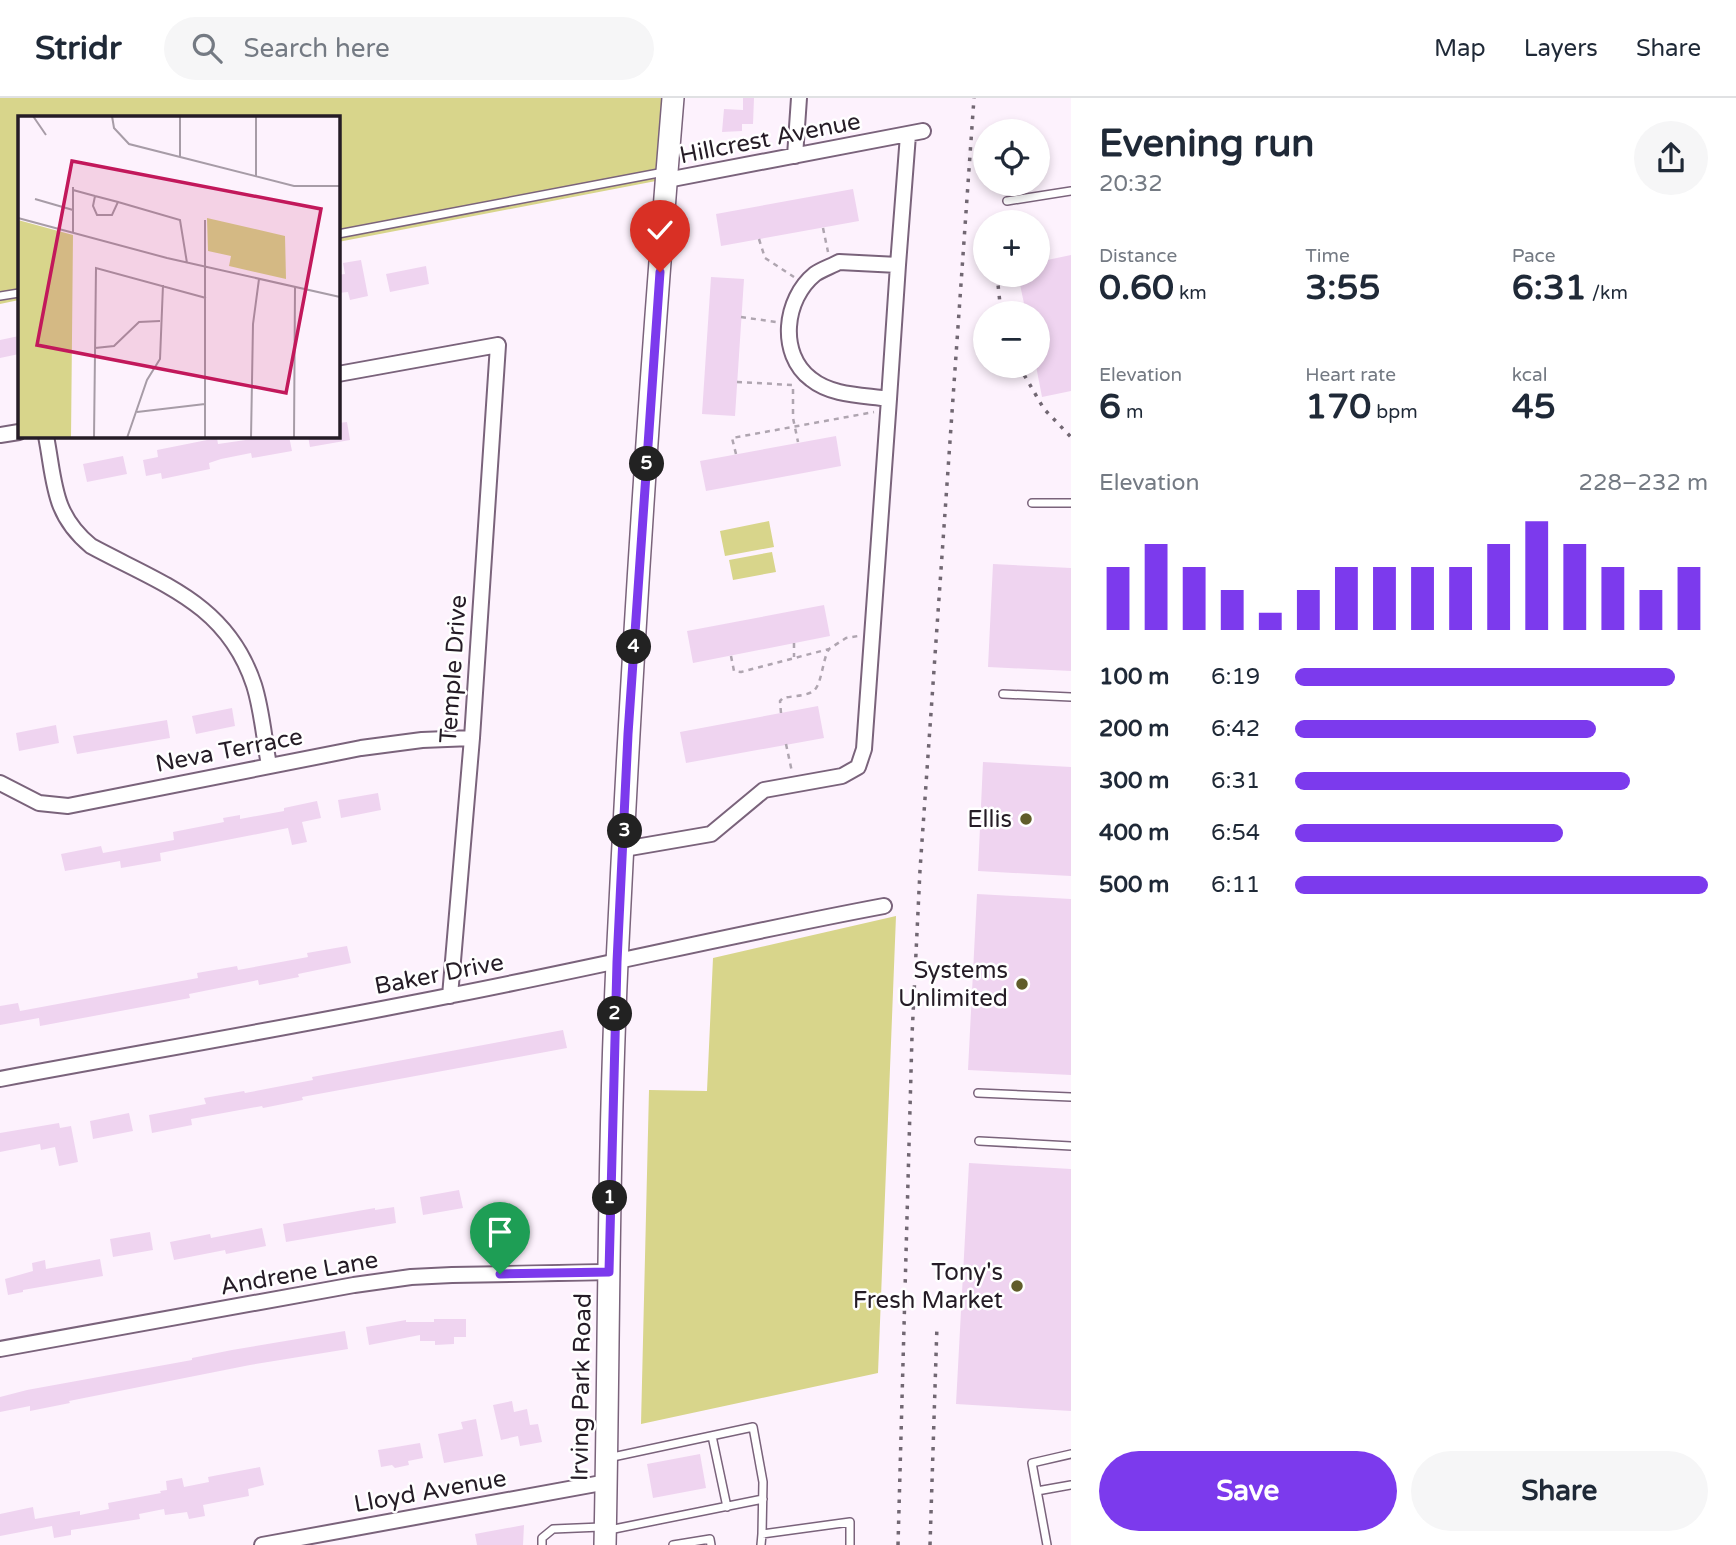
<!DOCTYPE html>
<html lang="en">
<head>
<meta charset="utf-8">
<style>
  :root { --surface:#fff; --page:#f6f6f7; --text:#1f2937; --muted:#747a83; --line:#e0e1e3; --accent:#7c3aed }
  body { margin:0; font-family:"Varela Round",sans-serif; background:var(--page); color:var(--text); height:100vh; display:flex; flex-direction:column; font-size:26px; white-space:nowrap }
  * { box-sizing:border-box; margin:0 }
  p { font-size:23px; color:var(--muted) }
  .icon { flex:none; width:38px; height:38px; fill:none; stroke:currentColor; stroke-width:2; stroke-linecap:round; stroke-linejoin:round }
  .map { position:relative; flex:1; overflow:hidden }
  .side { display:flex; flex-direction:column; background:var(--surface); width:665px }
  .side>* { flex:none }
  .tools { position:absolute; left:973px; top:21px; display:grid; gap:14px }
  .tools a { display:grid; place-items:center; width:77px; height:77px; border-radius:50%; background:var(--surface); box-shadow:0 4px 10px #0003; font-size:35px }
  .pin { position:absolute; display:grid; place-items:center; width:60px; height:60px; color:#fff; margin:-72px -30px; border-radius:50% 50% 50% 0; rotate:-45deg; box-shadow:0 0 7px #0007 }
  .pin .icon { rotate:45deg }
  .km { position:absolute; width:35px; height:35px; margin:-18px; border-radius:50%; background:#222; color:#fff; font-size:19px; line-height:35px; text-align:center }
  .round { display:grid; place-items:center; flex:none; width:74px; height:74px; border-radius:37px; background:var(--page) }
  .summary { display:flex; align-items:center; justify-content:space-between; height:119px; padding:0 28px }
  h1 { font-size:38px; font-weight:700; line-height:52px }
  .metrics { display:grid; grid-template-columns:repeat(3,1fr); gap:10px; height:119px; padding:7px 28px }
  .metrics div { display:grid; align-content:center }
  .metrics b { font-size:35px; font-weight:700 }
  .metrics small { font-size:19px; font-weight:400 }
  .metrics p { font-size:19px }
  .chart { height:196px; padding:14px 28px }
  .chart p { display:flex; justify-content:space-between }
  .chart svg { width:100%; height:126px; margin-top:7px; stroke:var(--accent); stroke-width:6 }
  .cta { display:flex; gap:14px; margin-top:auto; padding:14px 28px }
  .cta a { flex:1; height:80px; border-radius:42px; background:var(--accent); color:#fff; font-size:28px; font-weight:700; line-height:80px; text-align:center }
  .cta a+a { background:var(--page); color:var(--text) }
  ul { padding:0 28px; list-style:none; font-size:23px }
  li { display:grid; grid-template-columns:112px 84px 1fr; align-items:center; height:52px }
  li i { height:18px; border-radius:9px; background:var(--accent) }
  header { display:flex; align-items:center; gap:42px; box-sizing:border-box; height:98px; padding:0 35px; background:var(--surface); border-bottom:2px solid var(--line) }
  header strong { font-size:33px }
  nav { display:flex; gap:38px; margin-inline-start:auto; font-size:24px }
  .search { width:490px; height:63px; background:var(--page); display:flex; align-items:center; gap:18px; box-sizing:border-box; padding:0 24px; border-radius:38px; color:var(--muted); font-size:26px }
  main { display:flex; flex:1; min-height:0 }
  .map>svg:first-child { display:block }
  .green { fill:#d8d58b }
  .building { fill:#efd4f0 }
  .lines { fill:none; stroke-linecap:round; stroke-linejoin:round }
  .service-casing { stroke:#7a637b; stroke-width:10 }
  .minor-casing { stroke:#7a637b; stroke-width:18 }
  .secondary-casing { stroke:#7a637b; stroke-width:24 }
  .path { stroke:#afa5b0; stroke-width:2.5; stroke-dasharray:5 5; stroke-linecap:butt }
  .service { stroke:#fff; stroke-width:7 }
  .minor { stroke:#fff; stroke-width:14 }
  .secondary { stroke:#fff; stroke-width:21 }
  .rail { stroke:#716772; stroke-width:3.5; stroke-dasharray:3.5 7; stroke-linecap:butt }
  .route-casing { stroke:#fff; stroke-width:14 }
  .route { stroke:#7c3aed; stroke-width:9 }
  .poi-dot { fill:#605d2a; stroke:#fff; stroke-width:2.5 }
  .labels { text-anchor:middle; stroke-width:5; stroke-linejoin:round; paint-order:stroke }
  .street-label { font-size:24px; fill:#251c26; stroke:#fff }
  .poi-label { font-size:24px; fill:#251c26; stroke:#fff; text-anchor:end }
  .inset-road { fill:none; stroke:#a79ca7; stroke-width:2 }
  .view { fill:#c2185b; fill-opacity:0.15; stroke:#c2185b; stroke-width:3.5 }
  .inset-edge { fill:none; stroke:#251c26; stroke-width:3.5 }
</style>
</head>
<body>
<header>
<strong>Stridr</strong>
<div class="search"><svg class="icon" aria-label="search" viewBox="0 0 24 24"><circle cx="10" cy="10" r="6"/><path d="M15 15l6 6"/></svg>Search here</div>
<nav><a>Map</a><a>Layers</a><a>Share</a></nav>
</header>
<main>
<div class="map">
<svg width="1071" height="1447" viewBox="0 0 1071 1447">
  <rect width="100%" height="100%" fill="#fdf2fd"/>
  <path class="green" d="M0,0H662L656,83L338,144V19H19V202L0,206Z
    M769,423L774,449L725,458L720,433Z
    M772,454L776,474L733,482L729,462Z
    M896,818L878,1275L641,1326L649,992L707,993L713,860Z"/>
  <path class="building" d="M743,0H754L753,26H742V33L722,34L724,11L743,12Z
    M853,91L859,123L721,148L716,116Z
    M1071,157V293L1042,299L1036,268H1038V215H1026L1018,177H1038V164Z
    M361,162L368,198L350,202L348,194L338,195V177L345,176L343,165Z
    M426,168L429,186L390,194L386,176Z
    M711,179L744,181L735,318L702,316Z
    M19,238V256L0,260V242Z
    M347,324L350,342L310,349L308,338H338V325Z
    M273,338H289L292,353L252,360L251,355L221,361L209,365L210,371L162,381L161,375L146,378L143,362L158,359L157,352L217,340L218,346Z
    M836,338L841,368L706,393L700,363Z
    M123,358L127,376L87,384L83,366Z
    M993,466L1071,470V573L988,569Z
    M824,507L830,538L693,565L687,533Z
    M818,608L824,640L686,665L680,634Z
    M232,610L235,628L196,636L192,618Z
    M167,622L170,640L77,656L73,638Z
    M56,627L59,645L19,653L16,635Z
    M983,664L1071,669V778L978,773Z
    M378,695L381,712L341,720L338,702Z
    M317,703L321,720L302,724L307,744L292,747L288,730L160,755L161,763L121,770L120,763L65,773L61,756L101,748L103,755L174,742L173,734L224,724L223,720L240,717V721L284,713V710Z
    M977,796L1071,801V977L968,972Z
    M347,848L351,865L298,876L299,879L259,887L258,882L189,896L190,900L40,928L39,920L0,927V908L18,905L20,913L198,880L197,875L237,868L238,872L308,859L307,855Z
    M563,932L567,950L302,999L303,1002L263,1010L262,1008L191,1021L192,1027L152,1035L149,1017L206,1006L204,1000L244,993L245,995L313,982L312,979Z
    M129,1015L133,1033L93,1041L90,1023Z
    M59,1025L60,1030L71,1028L78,1064L59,1068L55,1049L41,1052L40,1046L0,1054V1035Z
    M969,1065L1071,1071V1313L956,1306Z
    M459,1092L463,1110L423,1117L420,1099Z
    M394,1109L396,1125L286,1144L283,1126L375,1110V1112Z
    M262,1130L266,1148L226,1156L225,1152L174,1162L170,1144L210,1136L211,1140Z
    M150,1134L153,1152L113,1159L110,1141Z
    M100,1161L103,1178L23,1192V1194L8,1197L5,1181L33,1173L32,1165L45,1162L46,1171Z
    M434,1221H466V1239H454V1246L435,1247V1243H420V1237L369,1247L366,1229L406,1222V1224H434Z
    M345,1233L348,1251L250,1267L69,1303L70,1305L30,1313V1308L0,1314V1299L27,1292L192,1262V1260L232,1252Z
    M512,1303L514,1314L527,1311L530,1327L538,1326L542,1344L520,1348L518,1338L501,1342L493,1307Z
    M476,1321L483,1358L444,1365L438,1336L463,1331L461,1324Z
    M420,1345L423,1360L408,1363L409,1367L395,1370L392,1367L381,1369L378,1352Z
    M700,1356L706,1390L653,1400L647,1366Z
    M260,1369L264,1387L248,1391L249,1398L203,1407L205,1418L189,1421L187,1414L165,1417L164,1411L139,1416L140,1421L71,1432V1437L54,1440L52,1428L0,1438V1416L33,1409L35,1421L80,1413V1417L109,1411L108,1405L161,1395L160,1393L167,1392L166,1383L182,1380L184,1389L209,1384L208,1379Z
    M524,1427L523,1447H477L475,1436Z"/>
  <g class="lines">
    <defs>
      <path id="service" d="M1007,103L1071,93
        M338,136L664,74
        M0,198L19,195
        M1032,405H1071
        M1003,596L1071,599
        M978,995L1071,999
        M979,1043L1071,1048
        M712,1338L727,1409
        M608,1360L753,1329L763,1384L762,1436L850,1424V1447
        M1037,1393L1071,1387
        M609,1432L763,1401
        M542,1447V1440L553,1431L601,1429
        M673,1447L710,1441L711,1447
        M761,1447L762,1436
        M1047,1447L1032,1365L1071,1356"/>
      <path id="minor" d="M795,58L799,0
        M667,82L923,33
        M839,164L898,167L889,301C863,297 832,298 811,281C778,256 784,201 815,176C822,171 832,168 839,164Z
        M898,167L908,37
        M338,276L498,247L472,640L450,898
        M0,337L19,334
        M46,338C55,384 52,416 91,448C161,486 227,505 254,587C262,612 264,641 269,667
        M0,685L39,705L68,708L361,650L422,642L472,640
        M624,751L711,736L764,692L842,678L858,669L864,651L889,301
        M0,981C151,953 303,927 453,897C597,869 740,835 884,808
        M0,1251L354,1187L411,1179L452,1177L609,1174
        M262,1447L607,1384"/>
      <path id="secondary" d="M605,1447C609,1253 608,1059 617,865C631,576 649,288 673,0"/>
    </defs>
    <use href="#service" class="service-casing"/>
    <use href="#minor" class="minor-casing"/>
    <use href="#secondary" class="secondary-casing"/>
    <path class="path" d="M823,130L828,154
      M759,141L765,160L794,179
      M741,219L776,224
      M737,284L793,287V320L798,344
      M736,356L732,340L874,314
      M794,545V559
      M731,558L734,573L741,574L829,551L846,540L858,538
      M781,615L780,603L783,600C792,598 805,598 812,594C822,589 822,562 829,551
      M786,646L792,674"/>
    <use href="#service" class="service"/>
    <use href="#minor" class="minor"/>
    <use href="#secondary" class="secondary"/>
    <path class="rail" d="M997,177L1001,215
      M1019,268L1044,311L1071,339
      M898,1447L912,938L920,772L974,0
      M930,1447L937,1227"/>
  </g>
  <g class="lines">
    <defs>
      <path id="route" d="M500,1176L609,1174L617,864L628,636L660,174"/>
    </defs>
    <use href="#route" class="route-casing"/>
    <use href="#route" class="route"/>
  </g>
  <g class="poi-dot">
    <circle cx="1026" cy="721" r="7"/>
    <circle cx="1022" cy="886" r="7"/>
    <circle cx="1017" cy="1188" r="7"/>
  </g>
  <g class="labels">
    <g class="street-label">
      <text transform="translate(770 40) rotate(-11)" y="8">Hillcrest Avenue</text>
      <text transform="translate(453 571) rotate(-86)" y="8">Temple Drive</text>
      <text transform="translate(229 652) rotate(-11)" y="8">Neva Terrace</text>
      <text transform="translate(439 876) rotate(-11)" y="8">Baker Drive</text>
      <text transform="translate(299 1175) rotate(-10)" y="8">Andrene Lane</text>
      <text transform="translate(581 1289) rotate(-89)" y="8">Irving Park Road</text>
      <text transform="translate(430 1393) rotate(-10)" y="8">Lloyd Avenue</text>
    </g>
    <g class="poi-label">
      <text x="1012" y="729">Ellis</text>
      <text x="1008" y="880">Systems<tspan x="1008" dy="28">Unlimited</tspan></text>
      <text x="1003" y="1182">Tony's<tspan x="1003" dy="28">Fresh Market</tspan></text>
    </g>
  </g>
  <g transform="translate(18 18)">
    <rect width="322" height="322" fill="#fdf2fd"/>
    <path d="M189,102L267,120L268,163L211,150L213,140L190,135ZM0,104L55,119L53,322H0Z" fill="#d8d58b"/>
    <path class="inset-road" d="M15,0L28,19M94,0L96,12L111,28L276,70H322M162,41V0M238,60V0M55,74L77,80M77,80L100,86L94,99H79L75,90ZM17,83L55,94M100,86L162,104L169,147M0,102L149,142L322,181M55,117V71M77,232L96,230L121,206L142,205M119,296L187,288M76,322L78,152L188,182M109,322L129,264L142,243L145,169M187,322V104M233,322L235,208L241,163M276,322L277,171"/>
    <path class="view" d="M54,45L303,93L268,277L19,229Z"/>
    <rect width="322" height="322" class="inset-edge"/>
  </g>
</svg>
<div class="tools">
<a><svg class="icon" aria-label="locate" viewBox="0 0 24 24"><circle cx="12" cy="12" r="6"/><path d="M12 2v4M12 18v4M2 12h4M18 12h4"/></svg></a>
<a>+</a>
<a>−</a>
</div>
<div class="pin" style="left:500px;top:1176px;background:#1e9e55"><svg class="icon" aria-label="arrive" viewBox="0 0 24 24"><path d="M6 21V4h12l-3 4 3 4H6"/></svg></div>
<div class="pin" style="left:660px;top:174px;background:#d93025"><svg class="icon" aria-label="check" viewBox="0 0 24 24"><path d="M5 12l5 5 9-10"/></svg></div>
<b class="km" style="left:610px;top:1100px">1</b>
<b class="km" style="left:615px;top:916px">2</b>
<b class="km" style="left:625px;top:733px">3</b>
<b class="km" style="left:634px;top:549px">4</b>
<b class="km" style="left:647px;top:366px">5</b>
</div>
<section class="side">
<div class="summary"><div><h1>Evening run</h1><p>20:32</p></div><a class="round"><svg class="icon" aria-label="share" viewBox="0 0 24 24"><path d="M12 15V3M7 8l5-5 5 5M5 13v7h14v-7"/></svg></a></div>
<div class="metrics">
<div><p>Distance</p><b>0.60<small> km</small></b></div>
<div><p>Time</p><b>3:55</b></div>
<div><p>Pace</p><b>6:31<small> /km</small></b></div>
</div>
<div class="metrics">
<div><p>Elevation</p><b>6<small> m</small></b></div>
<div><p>Heart rate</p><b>170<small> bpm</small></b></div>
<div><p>kcal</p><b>45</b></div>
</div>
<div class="chart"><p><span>Elevation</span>228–232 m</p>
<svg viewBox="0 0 160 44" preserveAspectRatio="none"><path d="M5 44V22M15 44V14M25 44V22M35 44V30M45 44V38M55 44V30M65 44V22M75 44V22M85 44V22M95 44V22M105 44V14M115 44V6M125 44V14M135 44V22M145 44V30M155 44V22"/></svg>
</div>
<ul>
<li><b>100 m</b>6:19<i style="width:92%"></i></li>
<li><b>200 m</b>6:42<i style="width:73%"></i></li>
<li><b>300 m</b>6:31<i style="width:81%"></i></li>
<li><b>400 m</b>6:54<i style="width:65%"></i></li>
<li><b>500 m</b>6:11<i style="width:100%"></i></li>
</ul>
<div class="cta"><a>Save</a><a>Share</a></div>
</section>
</main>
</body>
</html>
